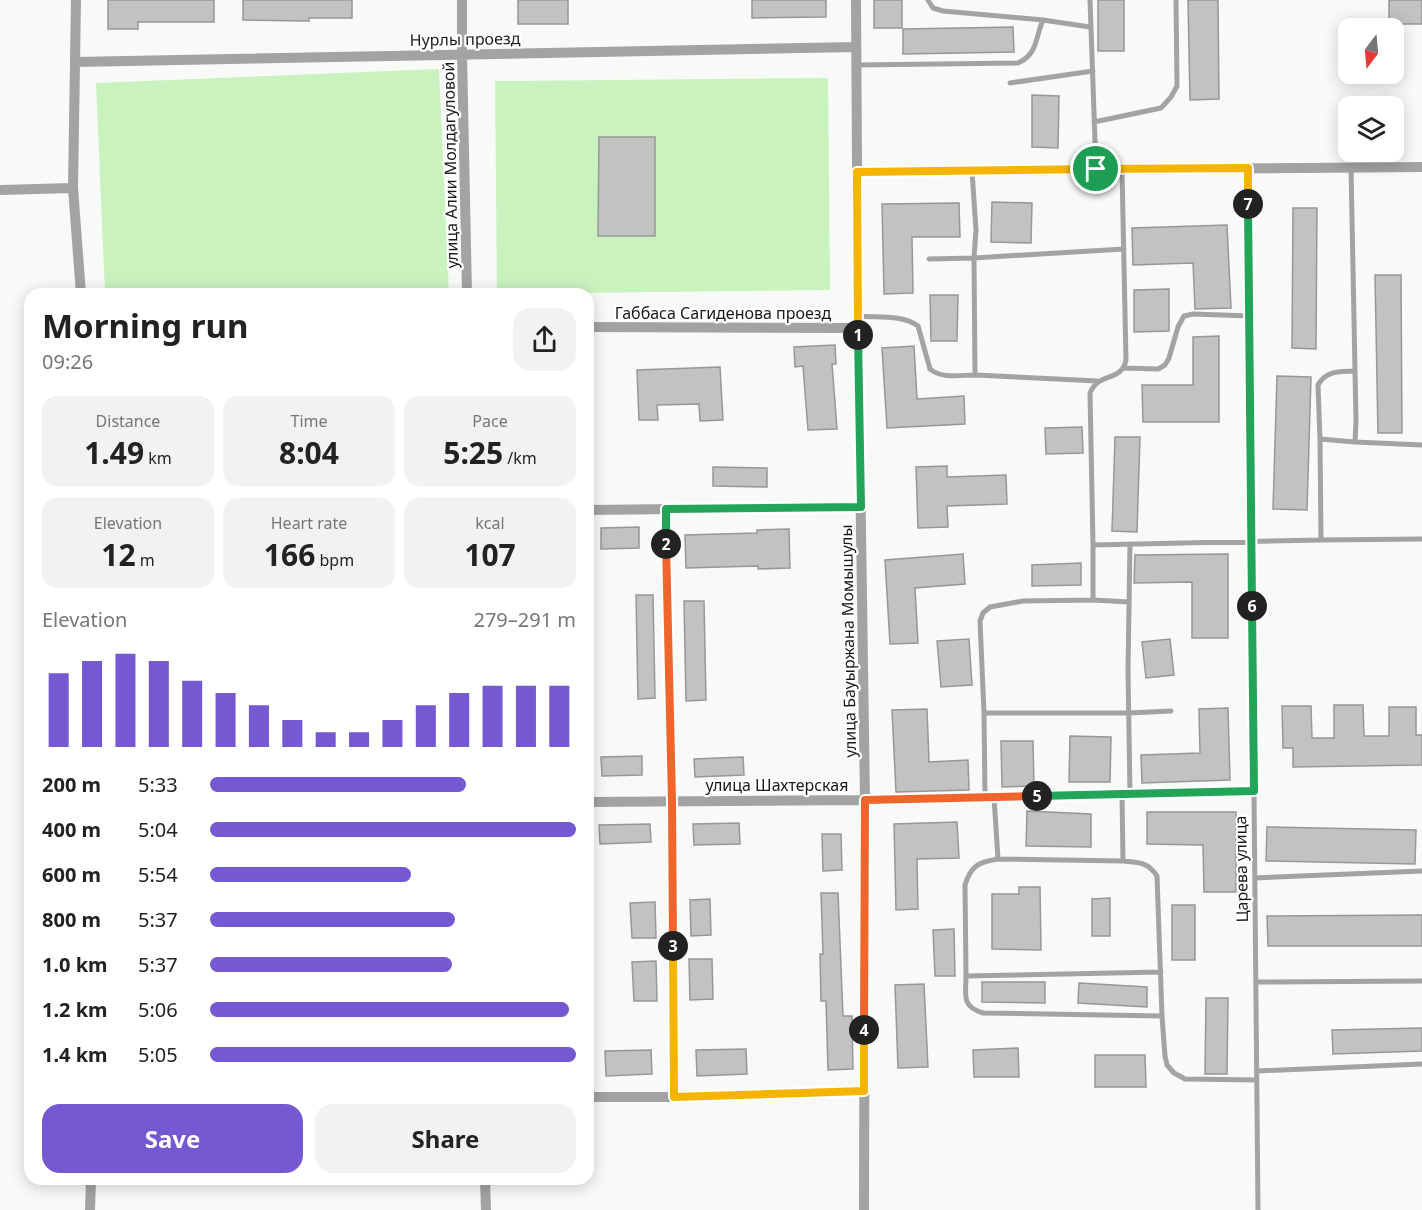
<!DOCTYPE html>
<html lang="en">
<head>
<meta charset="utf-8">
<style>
  :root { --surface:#fff; --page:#f2f2f2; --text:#222; --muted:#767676; --accent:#7459d3 }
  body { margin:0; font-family:"Noto Sans",sans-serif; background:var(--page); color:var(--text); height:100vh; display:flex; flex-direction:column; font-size:22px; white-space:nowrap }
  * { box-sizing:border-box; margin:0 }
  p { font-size:20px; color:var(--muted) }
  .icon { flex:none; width:33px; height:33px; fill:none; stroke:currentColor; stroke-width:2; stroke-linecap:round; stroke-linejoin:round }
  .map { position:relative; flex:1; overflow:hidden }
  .side { position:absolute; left:24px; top:288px; width:570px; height:897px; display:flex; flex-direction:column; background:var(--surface); border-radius:18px; box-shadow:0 3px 15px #0003 }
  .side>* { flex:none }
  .needle { width:39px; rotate:196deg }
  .buttons { position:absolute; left:1338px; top:18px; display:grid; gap:12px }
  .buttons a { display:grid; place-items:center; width:66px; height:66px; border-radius:12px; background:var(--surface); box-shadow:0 3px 15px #0003; font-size:30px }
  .pin { position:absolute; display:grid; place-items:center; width:51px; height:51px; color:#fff; margin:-26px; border:3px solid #fff; border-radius:50%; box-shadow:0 2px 6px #0007 }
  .km { position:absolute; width:30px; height:30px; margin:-15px; border-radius:50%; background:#222; color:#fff; font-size:16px; line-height:30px; text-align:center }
  .round { display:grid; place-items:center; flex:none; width:63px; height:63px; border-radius:18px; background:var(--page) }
  .head { display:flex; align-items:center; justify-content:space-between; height:102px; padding:0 18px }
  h1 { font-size:33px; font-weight:700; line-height:45px }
  .stats { display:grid; grid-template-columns:repeat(3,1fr); gap:9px; height:102px; padding:6px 18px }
  .stats div { display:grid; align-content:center; border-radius:15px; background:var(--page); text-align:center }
  .stats b { font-size:30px; font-weight:700 }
  .stats small { font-size:16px; font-weight:400 }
  .stats p { font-size:16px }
  .chart { height:168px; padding:12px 18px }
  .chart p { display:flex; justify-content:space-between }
  .chart svg { width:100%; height:108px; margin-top:6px; stroke:var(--accent); stroke-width:6 }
  .button { display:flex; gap:12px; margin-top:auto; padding:12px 18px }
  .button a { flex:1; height:69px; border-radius:18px; background:var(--accent); color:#fff; font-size:24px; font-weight:700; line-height:69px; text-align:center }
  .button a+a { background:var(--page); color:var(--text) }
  ul { padding:0 18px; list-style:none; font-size:20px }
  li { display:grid; grid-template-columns:96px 72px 1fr; align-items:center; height:45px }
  li i { height:15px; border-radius:8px; background:var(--accent) }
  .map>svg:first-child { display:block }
  .green { fill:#c9f2bf }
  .building { fill:#c0c3c0; stroke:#959895; stroke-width:1.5 }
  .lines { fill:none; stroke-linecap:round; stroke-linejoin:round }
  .lane { stroke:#a2a3a2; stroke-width:5 }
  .street { stroke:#a2a3a2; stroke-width:10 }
  .split-1-casing { stroke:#fff; stroke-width:12 }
  .split-2-casing { stroke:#fff; stroke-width:12 }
  .split-3-casing { stroke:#fff; stroke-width:12 }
  .split-4-casing { stroke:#fff; stroke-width:12 }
  .split-5-casing { stroke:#fff; stroke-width:12 }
  .split-6-casing { stroke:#fff; stroke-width:12 }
  .split-7-casing { stroke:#fff; stroke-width:12 }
  .split-8-casing { stroke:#fff; stroke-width:12 }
  .split-1 { stroke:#f5b400; stroke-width:8 }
  .split-2 { stroke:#22a559; stroke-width:8 }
  .split-3 { stroke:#f0652b; stroke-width:8 }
  .split-4 { stroke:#f5b400; stroke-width:8 }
  .split-5 { stroke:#f0652b; stroke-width:8 }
  .split-6 { stroke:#22a559; stroke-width:8 }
  .split-7 { stroke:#22a559; stroke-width:8 }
  .split-8 { stroke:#f5b400; stroke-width:8 }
  .labels { text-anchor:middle; stroke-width:4.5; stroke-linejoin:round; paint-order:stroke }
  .street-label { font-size:16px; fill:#181918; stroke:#fff }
</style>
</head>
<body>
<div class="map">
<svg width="1422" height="1210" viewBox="0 0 1422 1210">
  <rect width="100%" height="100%" fill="#f8faf7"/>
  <path class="green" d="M439,69L449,294H105L96,83Z
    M828,78L830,290L497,294L495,81Z"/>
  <path class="building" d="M108,0H214V22H138V29H108Z
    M243,0H352V18H309V21L243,20Z
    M518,0H568V24H518Z
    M752,0H826V17L752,18Z
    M874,0H902V28H874Z
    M1098,0H1124V51H1098Z
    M1188,0H1218L1219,99L1190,100Z
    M1389,0H1422V24H1389Z
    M1013,27L1014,52L903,54V29Z
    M1032,95L1059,96L1058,148L1032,147Z
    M599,137H655V236H598Z
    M992,202L1032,203L1031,243L991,242Z
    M959,203L960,237H912L913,293L884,294L882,204Z
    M1293,208H1317L1316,349L1292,348Z
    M1227,225L1231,308L1195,309L1193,263L1133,265L1132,228Z
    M1375,275H1401L1402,433H1378Z
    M1169,289V331L1134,332V290Z
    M930,295H958L957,341H931Z
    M1219,336V422H1143L1142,385H1193V337Z
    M835,345L836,364H832L837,429L808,430L803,366L795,367L794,347Z
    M914,346L917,399L964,396L965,424L887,428L882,348Z
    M720,367L723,420L700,421L699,404L657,405L658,420H639L637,370Z
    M1277,376L1311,377L1307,510L1273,509Z
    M1082,427L1083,453L1046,454L1045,428Z
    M1115,437H1140L1137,532L1112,531Z
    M947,466V477L1006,475L1007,504L947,506L948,527L918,528L916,467Z
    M713,467L767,468V487L713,486Z
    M639,527V548L601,549V528Z
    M789,529L790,568L758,569V566L686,568L685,535L757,533V530Z
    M963,554L965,584L915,588L918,643L890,644L885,560Z
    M1228,554V638H1192V582L1134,583L1135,555Z
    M1081,563V585L1032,586V565Z
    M636,595H653L655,698L638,699Z
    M684,601H704L706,700L686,701Z
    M969,639L972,685L941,687L937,641Z
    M1170,639L1174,675L1146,678L1142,642Z
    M1334,705H1363L1364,736H1389V707H1416V735H1422V765L1293,767V748H1283L1282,706H1311L1312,738H1334Z
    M1228,708L1230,780L1142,783L1141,755L1200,753L1199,709Z
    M927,709L929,762L968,760L969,790L896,792L892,710Z
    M1070,736L1111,737L1110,782H1069Z
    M1001,741H1033L1034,786L1002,787Z
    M642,756V775L602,776L601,757Z
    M743,757L744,775L695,777L694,759Z
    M1027,811L1091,814V847L1026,846Z
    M1147,812H1236V892H1204L1203,845L1147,844Z
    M957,822L959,858L917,859L918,909L896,910L894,824Z
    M739,823L740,844L694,845L693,824Z
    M650,824L651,842L600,844L599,825Z
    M1267,827L1416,830L1415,864L1266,861Z
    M822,834H841L842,870L823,871Z
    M1019,887H1040L1041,950L992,949V894H1019Z
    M821,893H838L843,1016H852L853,1069L828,1070L826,1001H821L820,954H823Z
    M1110,898V936H1092V899Z
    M710,899L711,935L691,936L690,900Z
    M655,902L656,938H632L630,903Z
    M1172,905H1195V960H1172Z
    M1422,915V946H1268L1267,916Z
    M954,929L955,976H935L933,930Z
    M689,959H712L713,999L690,1000Z
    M656,961L657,1001H634L632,962Z
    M982,982H1045V1003L982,1002Z
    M1079,983L1147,987V1007L1078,1003Z
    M924,984L928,1067L898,1068L895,985Z
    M1206,998H1228L1227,1074H1205Z
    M1422,1028V1051L1333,1054L1332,1030Z
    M1018,1048L1019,1077H974L973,1050Z
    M746,1049L747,1074L697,1076L696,1050Z
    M651,1050L652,1074L606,1076L605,1051Z
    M1095,1055H1145L1146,1087H1095Z"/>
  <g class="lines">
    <path class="lane" d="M928,0L933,8L943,11L1043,20
      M1090,0L1096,169
      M856,65L1018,63C1038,54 1035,38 1043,20L1090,27
      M1010,83L1093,71
      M1094,122L1161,108L1171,97L1177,86L1176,0
      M1351,167L1356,421L1355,442L1422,445
      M1248,168L1258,1210
      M929,259L974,258L976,230L972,171
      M858,316C877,318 902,314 918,326L930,369C941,379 961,375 975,375
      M1124,368L1158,369L1165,365L1169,358L1178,327L1184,316L1193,314L1250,316
      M1097,381L975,375L974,258L1124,249
      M1320,439L1318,385C1326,370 1340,372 1355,371
      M1321,540L1422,539
      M1130,544L1128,671L1130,793
      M1093,545L1321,540L1320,439L1355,442
      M1093,600L1129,602
      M984,713H1129L1171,711
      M1122,794L1123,861C1138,862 1148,862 1157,876L1162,1016L1165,1056L1167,1065L1174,1073L1185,1079L1257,1080
      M985,797L984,713L980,621L983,613L990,607L1023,601L1093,600V545L1090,393C1099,371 1121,383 1126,360L1122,170
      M994,797L998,859
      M1123,861L998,859C978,862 971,866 965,885L966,976L1161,972
      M1255,878L1422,871
      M966,976C966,996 961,1006 983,1013L1162,1016
      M1256,982L1422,981
      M1257,1071L1422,1064"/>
    <path class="street" d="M76,0L73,188L81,294
      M462,0V54L467,294
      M856,0L858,328L865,800L864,1210
      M75,62L856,47
      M857,172L1422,167
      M0,190L73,188
      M588,327L858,328
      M665,509L672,801L674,1097
      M588,510L861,507
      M588,802L865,800L1254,791
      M588,1097H674L864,1091
      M485,1179L486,1210
      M90,1210L91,1179"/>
  </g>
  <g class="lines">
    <defs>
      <path id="split-1" d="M858,335L857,172L1096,169"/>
      <path id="split-2" d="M666,544V509L861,507L858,335"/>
      <path id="split-3" d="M666,544L672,801L673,946"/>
      <path id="split-4" d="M673,946L674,1097L864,1091V1030"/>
      <path id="split-5" d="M864,1030L865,800L1037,796"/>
      <path id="split-6" d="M1037,796L1254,791L1252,606"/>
      <path id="split-7" d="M1248,204L1252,606"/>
      <path id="split-8" d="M1096,169L1248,168V204"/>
    </defs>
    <use href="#split-1" class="split-1-casing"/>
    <use href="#split-2" class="split-2-casing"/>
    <use href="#split-3" class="split-3-casing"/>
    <use href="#split-4" class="split-4-casing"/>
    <use href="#split-5" class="split-5-casing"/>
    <use href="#split-6" class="split-6-casing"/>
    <use href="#split-7" class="split-7-casing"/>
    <use href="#split-8" class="split-8-casing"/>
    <use href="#split-1" class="split-1"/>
    <use href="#split-2" class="split-2"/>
    <use href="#split-3" class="split-3"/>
    <use href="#split-4" class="split-4"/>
    <use href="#split-5" class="split-5"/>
    <use href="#split-6" class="split-6"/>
    <use href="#split-7" class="split-7"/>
    <use href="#split-8" class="split-8"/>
  </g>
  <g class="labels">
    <g class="street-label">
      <text transform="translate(465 39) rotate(-1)" y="6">Нурлы проезд</text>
      <text transform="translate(450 165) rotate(-91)" y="6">улица Алии Молдагуловой</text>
      <text x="723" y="319">Габбаса Сагиденова проезд</text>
      <text transform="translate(848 641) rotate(-91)" y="6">улица Бауыржана Момышулы</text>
      <text x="777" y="791">улица Шахтерская</text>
      <text transform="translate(1241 869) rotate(-91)" y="6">Царева улица</text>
    </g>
  </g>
</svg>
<div class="buttons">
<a><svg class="needle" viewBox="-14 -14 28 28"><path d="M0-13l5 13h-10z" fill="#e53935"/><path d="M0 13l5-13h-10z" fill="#767676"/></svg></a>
<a><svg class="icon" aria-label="layers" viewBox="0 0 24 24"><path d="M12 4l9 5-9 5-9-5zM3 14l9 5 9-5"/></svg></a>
</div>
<div class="pin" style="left:1096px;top:169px;background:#1e9e55"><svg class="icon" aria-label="arrive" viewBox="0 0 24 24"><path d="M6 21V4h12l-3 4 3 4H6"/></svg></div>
<b class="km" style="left:858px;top:335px">1</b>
<b class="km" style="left:666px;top:544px">2</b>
<b class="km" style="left:673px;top:946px">3</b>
<b class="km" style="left:864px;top:1030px">4</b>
<b class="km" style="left:1037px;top:796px">5</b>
<b class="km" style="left:1252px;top:606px">6</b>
<b class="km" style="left:1248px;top:204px">7</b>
<section class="side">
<div class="head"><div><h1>Morning run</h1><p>09:26</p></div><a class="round"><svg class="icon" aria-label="share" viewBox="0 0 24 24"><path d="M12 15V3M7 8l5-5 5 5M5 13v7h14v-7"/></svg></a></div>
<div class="stats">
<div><p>Distance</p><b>1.49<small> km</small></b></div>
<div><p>Time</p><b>8:04</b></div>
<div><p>Pace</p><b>5:25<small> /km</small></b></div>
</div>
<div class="stats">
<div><p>Elevation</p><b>12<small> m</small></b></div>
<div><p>Heart rate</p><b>166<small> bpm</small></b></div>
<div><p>kcal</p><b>107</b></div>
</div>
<div class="chart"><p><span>Elevation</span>279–291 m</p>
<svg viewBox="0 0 160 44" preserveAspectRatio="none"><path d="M5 44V14M15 44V9M25 44V6M35 44V9M45 44V17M55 44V22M65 44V27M75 44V33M85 44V38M95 44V38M105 44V33M115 44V27M125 44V22M135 44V19M145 44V19M155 44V19"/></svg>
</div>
<ul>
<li><b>200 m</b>5:33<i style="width:70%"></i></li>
<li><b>400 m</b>5:04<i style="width:100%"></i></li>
<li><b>600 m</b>5:54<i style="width:55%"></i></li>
<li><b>800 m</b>5:37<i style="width:67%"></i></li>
<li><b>1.0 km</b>5:37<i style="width:66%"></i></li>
<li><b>1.2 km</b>5:06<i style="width:98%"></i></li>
<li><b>1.4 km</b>5:05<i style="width:100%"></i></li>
</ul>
<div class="button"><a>Save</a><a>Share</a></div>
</section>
</div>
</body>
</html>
